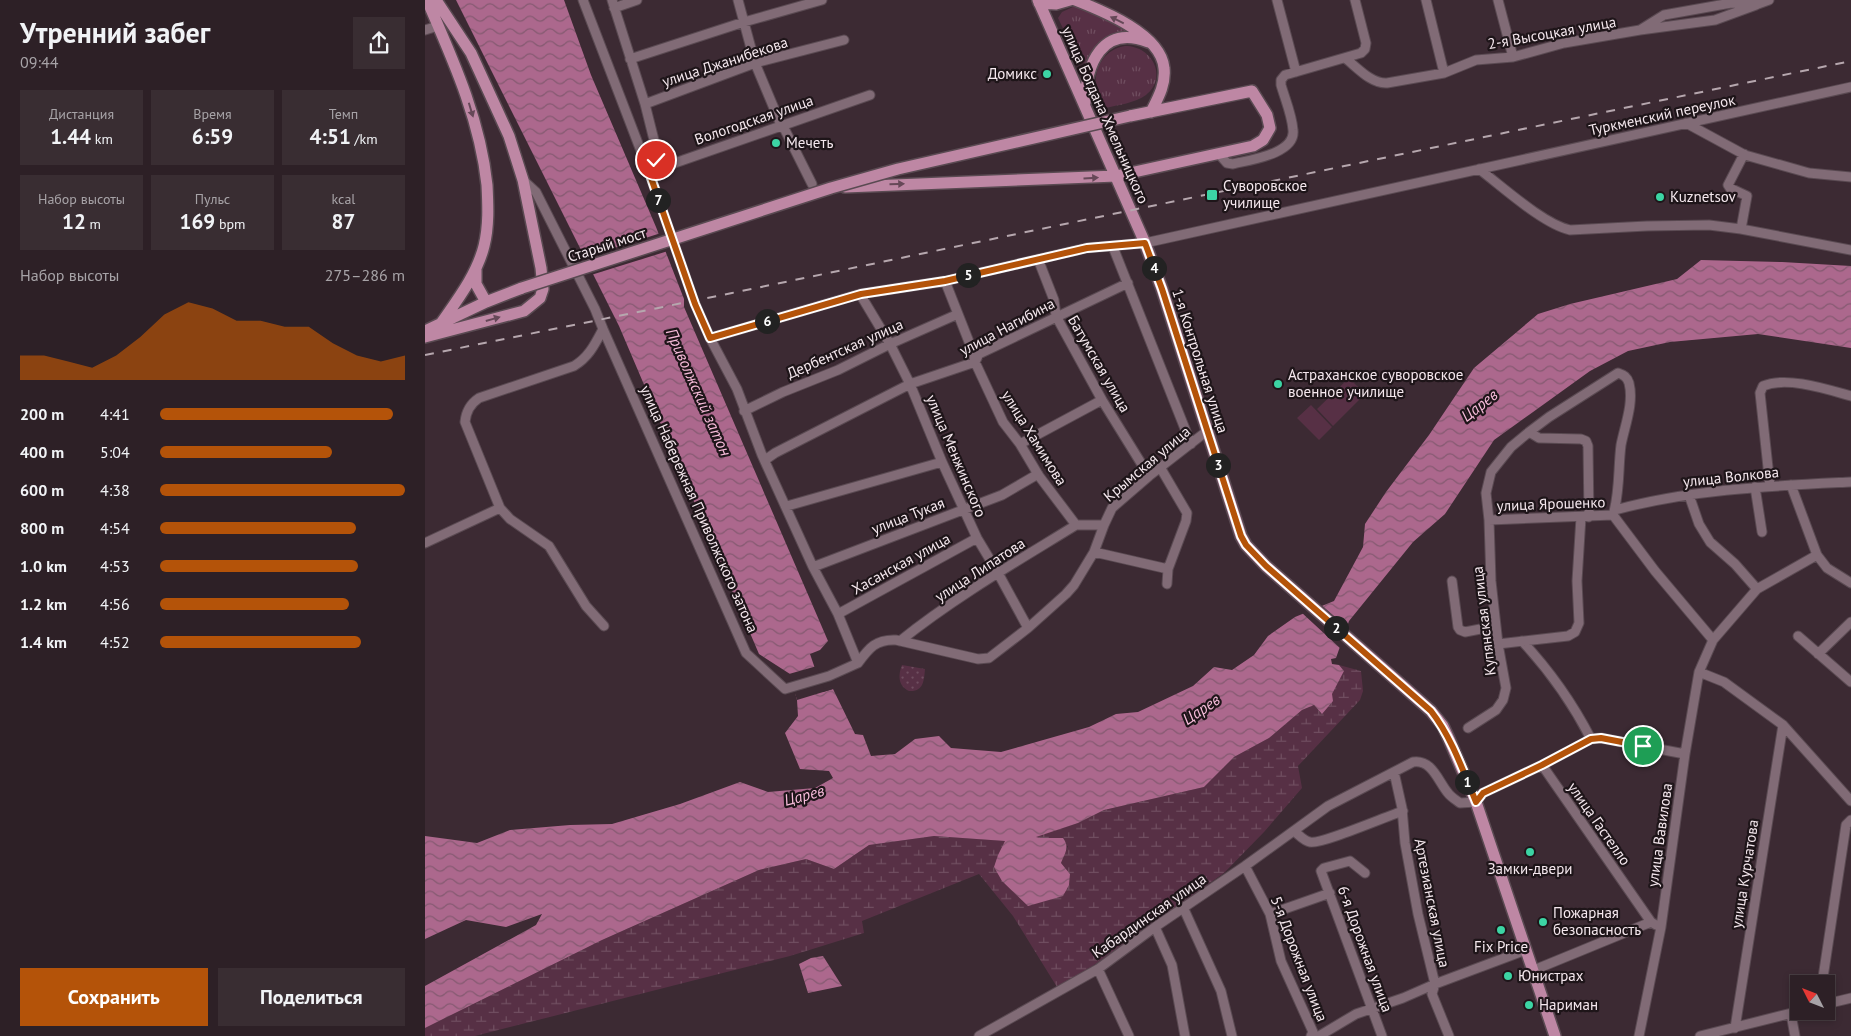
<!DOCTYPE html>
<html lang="ru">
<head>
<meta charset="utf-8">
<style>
  :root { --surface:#2d2026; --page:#392d32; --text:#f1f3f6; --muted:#a7a3a7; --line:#483e43; --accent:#b45309 }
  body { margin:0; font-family:"PT Sans",sans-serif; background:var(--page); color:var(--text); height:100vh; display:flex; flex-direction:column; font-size:19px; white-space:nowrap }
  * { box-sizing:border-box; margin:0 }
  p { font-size:16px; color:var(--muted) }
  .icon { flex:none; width:28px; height:28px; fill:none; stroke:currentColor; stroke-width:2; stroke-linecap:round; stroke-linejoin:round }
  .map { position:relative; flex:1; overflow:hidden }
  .drawer { display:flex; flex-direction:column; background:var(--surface); width:425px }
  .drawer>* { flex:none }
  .needle { width:32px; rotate:312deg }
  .tools { position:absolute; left:1365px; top:975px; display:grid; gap:10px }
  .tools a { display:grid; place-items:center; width:45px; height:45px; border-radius:0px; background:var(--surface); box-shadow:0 2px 8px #0003,0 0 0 1px var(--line); font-size:25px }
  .pin { position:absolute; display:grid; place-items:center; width:42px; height:42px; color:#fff; margin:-21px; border:2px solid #fff; border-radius:50%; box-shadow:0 1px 5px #0007 }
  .km { position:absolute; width:25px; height:25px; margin:-12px; border-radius:50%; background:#222; color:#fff; font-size:14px; line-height:25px; text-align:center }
  .round { display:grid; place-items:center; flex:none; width:52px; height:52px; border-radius:0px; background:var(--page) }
  .summary { display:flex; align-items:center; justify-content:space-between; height:85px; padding:0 20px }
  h1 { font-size:28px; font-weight:700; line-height:38px }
  .figures { display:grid; grid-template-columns:repeat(3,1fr); gap:8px; height:85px; padding:5px 20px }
  .figures div { display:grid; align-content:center; border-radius:0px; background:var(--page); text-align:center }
  .figures b { font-size:21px; font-weight:700 }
  .figures small { font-size:14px; font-weight:400 }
  .figures p { font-size:14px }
  .chart { height:140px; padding:10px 20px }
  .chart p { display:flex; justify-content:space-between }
  .chart svg { width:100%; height:90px; margin-top:5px; fill:var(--accent); opacity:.7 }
  .button { display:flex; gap:10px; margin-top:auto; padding:10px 20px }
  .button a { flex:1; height:58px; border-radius:0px; background:var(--accent); color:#fff; font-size:20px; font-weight:700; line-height:58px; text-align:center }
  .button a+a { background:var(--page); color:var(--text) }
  ul { padding:0 20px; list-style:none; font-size:16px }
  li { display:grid; grid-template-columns:80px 60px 1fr; align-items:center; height:38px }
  li i { height:12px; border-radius:6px; background:var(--accent) }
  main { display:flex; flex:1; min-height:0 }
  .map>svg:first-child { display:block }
  .grass { fill:url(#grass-tufts) }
  .wetland { fill:url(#wetland-marsh) }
  .park { fill:#573045 }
  .garden { fill:url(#garden-dots) }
  .water { fill:url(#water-waves) }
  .pier { fill:#3c2a33 }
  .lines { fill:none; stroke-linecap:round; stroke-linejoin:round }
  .minor-casing { stroke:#5a4a52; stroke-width:11 }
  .major-casing { stroke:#5a4a52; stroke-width:14 }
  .minor { stroke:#816b76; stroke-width:9 }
  .major { stroke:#be87a4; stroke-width:11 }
  .rail { stroke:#b6a7ae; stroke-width:2; stroke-dasharray:9 9; stroke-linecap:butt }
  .major-bridge-casing { stroke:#5a4a52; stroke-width:14; stroke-linecap:butt }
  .major-bridge { stroke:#be87a4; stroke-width:11 }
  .oneway { fill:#664858 }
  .route-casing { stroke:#fff; stroke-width:10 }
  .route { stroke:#b45309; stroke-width:6 }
  .poi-dot { fill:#3cd4a4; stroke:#1e1519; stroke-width:2 }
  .labels { text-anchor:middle; stroke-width:4.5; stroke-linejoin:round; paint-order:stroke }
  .street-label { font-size:15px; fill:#f5e8ee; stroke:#1e1519 }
  .poi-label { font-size:15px; fill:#f5e8ee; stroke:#1e1519; text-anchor:start }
  .water-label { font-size:16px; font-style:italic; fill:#f7bcda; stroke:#1e1519 }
</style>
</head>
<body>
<main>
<section class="drawer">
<div class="summary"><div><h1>Утренний забег</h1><p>09:44</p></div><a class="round"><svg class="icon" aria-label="share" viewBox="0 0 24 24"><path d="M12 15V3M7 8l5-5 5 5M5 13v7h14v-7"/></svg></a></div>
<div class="figures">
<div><p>Дистанция</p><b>1.44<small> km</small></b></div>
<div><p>Время</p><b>6:59</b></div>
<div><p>Темп</p><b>4:51<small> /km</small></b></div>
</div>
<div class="figures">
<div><p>Набор высоты</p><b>12<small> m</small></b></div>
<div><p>Пульс</p><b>169<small> bpm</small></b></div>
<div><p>kcal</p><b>87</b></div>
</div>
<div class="chart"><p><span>Набор высоты</span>275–286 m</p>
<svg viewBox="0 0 160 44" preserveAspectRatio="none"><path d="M0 44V32L10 32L20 35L30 38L40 32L50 23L60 12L70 6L80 9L90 15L100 15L110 18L120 18L130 26L140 32L150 35L160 32V44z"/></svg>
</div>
<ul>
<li><b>200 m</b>4:41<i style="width:95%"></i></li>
<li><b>400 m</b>5:04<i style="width:70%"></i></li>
<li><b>600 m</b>4:38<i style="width:100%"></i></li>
<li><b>800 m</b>4:54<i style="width:80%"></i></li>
<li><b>1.0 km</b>4:53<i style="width:81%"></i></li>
<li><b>1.2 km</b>4:56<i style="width:77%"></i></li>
<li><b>1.4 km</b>4:52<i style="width:82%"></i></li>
</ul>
<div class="button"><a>Сохранить</a><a>Поделиться</a></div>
</section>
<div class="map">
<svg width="1426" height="1036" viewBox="0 0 1426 1036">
  <defs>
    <pattern id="grass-tufts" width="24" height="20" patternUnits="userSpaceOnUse" patternTransform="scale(1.25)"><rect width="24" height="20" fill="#573045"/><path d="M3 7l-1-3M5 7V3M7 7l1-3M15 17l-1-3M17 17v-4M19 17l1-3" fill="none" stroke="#704e60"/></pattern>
    <pattern id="wetland-marsh" width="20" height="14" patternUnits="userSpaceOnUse" patternTransform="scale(1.25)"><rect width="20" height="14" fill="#573045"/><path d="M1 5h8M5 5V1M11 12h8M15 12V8" fill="none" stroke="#704e60"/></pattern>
    <pattern id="garden-dots" width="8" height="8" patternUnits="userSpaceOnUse" patternTransform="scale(1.25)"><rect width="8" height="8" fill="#573045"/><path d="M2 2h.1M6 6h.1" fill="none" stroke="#704e60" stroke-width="1.8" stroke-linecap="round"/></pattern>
    <pattern id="water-waves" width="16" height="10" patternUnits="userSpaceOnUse" patternTransform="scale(1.25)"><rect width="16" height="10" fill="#ac688d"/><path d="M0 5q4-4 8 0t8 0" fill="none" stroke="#855a71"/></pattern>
  </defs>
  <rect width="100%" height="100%" fill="#3c2a33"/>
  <path class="grass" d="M648,7H654L706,31L705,34C676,33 676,42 661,63H655L633,18L637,12Z
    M700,46C728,46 743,78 721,95C710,103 693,105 680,108C677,101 672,94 671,86C669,66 681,49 700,46Z"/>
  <path class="wetland" d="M914,665L936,671L938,691L935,700L873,766L877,788L839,832L799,873L662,970L632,987L588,916L554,874L437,921L439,933L365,956L50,1036H0V1028L177,940L334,870L381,859L409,869L444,845L509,836L581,841L573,855L644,885L645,874L636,863L643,846L609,837L653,823L679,810L779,787L809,757L844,738L877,710L889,705L896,713L919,671Z"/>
  <path class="park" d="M924,378L940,394L908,426L892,409Z
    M886,405L907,427L894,440L872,418Z"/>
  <path class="garden" d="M477,665L500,669C499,680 499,692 484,691C473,686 473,675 477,665Z"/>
  <path class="water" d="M31,0H139L166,75L231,227L259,299V307L403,641L395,650L385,654L398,692L408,689L430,734L438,735L446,756L470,754L490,739L514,736L526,748L576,752L664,727L691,714L713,712L768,686L789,667L807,670L829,655L843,636L870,617L909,601L938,547L940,524L961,492L1004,435L1049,368L1113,314L1145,304L1252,279L1276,260L1357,262L1426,266V348L1333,334L1245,342L1203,351L1165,371L1069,440L1020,514L988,542L924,621L911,658L906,659L907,664L914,665L919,671L907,694L908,701L897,714L889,705L877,710L844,738L809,757L779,787L679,810L653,823L611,837L615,838H638C645,847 640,853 636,863L645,874L644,885L638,896L603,906L577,881L569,867L573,855L580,841L509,836L444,845L409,869L381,859L334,870L177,940L0,1028V986L111,925L117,914L81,927L41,920L0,939V836L52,843L85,830L145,825L187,824L255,804L315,782L343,792L390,788L408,778L404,771L375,769L360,733L373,716L372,700L365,674L334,654L194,326Z
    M398,956L417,986L383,993L374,964L386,958Z"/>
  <path class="pier" d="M236,233L243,251L166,275L158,258Z
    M895,604L924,629L916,649L876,612Z
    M392,666L399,689L407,686L408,689L372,700L364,674Z"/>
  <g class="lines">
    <defs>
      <path id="minor" d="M158,0L224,172L445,95
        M187,0L220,104L230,144L231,160L224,172L270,304L285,338L312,389L337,455L388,567L413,614L433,663
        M313,0L330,63L356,125L360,130L387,184
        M852,0L871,72
        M1001,0L1019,73
        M1073,0L1088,57
        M189,8L212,0
        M0,30L13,26
        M1215,30L1290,20L1331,5
        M920,58C932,67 946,84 962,83L1019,73L1051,60L1088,57L1139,43L1215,30L1239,15L1306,3L1333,4L1344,0
        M205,59L319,22L397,0
        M220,104L330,63L419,40
        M1261,123L1320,155L1384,173L1426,177
        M794,154L802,163L808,164C824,160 871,154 868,130C867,115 860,99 856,85V80L860,75L936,53L940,49L941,43L930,0
        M1054,169C1078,187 1118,224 1145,230L1222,226L1284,225L1316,229L1426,250
        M98,180L111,192L170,309L178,329L321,653L360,689L404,676L433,663
        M1316,229L1322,196L1305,188L1303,185L1319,154
        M688,247L766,444
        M613,259L629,300L631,316L677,400L724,476
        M520,281L548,352L550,362L578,422L595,444L614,476L651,525H679
        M435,294L465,344L485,384L517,462L552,538L573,573L603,628
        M178,329C170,344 164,357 149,366L54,398C45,404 41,411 40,422L75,508L85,519L124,546L161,606L179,626
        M285,338L435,294L520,281L661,248L720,243L1426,87
        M319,411L358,392L413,370L465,344L533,314
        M1104,432L1114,438L1156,439L1161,441L1163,446L1164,517
        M595,444L677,400
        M340,460L350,453L485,384L550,362L554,354L703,283
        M735,467L762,513L761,521L743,569L742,584
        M1366,485L1392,555L1402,568L1426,583
        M1345,486L1335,393L1338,386C1362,376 1401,389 1426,396
        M1330,487L1337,532
        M1264,495L1274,524L1285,542L1310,564L1332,589
        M362,506L517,462
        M1190,510C1267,489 1346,486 1426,482
        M1064,520L1188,515
        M0,543L75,508
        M669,552L743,569
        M388,567L577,495L613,474
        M1027,581L1033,627L1035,630L1040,632L1071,626
        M413,614L552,538
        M1373,636L1426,682
        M475,641C530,597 591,562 651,525
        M1097,641C1125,671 1147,702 1166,739
        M1073,644L1143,636L1150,632L1154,623L1152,581L1156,517
        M1393,654L1426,622
        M433,663C444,648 451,639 471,640L553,659L564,658L603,628L641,594L649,585L669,552L679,525L687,508L724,476L782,431
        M1274,672L1299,682L1358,725L1426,801
        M1043,728L1071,710L1078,700L1081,688L1073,644L1066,581L1064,520L1061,493L1066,472L1086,447L1104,432L1124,417L1193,373C1199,375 1202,377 1204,383C1209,403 1200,425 1196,445C1193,468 1195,493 1188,515L1230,571L1288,640
        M1117,765L1226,922
        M969,772L977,808L980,843L993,914L1010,984L1007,994L1024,1036
        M869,831C873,834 879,841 885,842C895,845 962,816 978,811
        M820,866L845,914L856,961L888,1032L886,1036
        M940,873L925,861L899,868L896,871L957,1036
        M758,907L796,991L807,1036
        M845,914L905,893
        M730,927L747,965L760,1036
        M673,969L704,1036
        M1109,970L1226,922L1231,925
        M1397,984L1421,825L1426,820
        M1401,1004L1426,998
        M1366,1014L1370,1036
        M1310,1028L1358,725
        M554,1036L673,969L730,927L820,866L903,806L988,762C1007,759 1013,781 1023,793C1026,797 1031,800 1035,803L1051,802L1058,793L1117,765L1166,739L1176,738L1260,754
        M894,1036L931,1014L978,998L1010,984L1101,950
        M1214,1036L1236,927L1260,754L1274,672L1288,640L1332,589L1392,555
        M1275,1036L1375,1011"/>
      <path id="major" d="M2,0C28,60 55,119 62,185C63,205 64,226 59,246C52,274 33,299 17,322
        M613,0L720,243L737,289L816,536L821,545L841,566L979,687L1006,711L1018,726L1024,739L1051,802L1130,1036
        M650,0C678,11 736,34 739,68C741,84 733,98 726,112
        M614,3L631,4L645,0
        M660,103C661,64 677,24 723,42
        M420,187L691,176L828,146L838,140L845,128L842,115L827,91L705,116
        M51,270V284L61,302
        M0,331L61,302L97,288
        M0,337L99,311L115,298L118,289L116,268L98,180L84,136L46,53L11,0"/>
    </defs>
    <use href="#minor" class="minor-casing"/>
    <use href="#major" class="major-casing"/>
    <use href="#minor" class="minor"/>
    <use href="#major" class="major"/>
    <path class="rail" d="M0,355L307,293L1426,61"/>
    <defs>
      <path id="major-bridge" d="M97,288L406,188L473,169L705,116"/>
    </defs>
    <use href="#major-bridge" class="major-bridge-casing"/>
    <use href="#major-bridge" class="major-bridge"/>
  </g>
  <defs><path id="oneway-solid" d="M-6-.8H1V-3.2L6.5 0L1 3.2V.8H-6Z" transform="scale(1.25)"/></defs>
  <g class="oneway">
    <use href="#oneway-solid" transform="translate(692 20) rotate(-154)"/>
    <use href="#oneway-solid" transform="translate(46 110) rotate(73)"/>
    <use href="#oneway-solid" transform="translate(666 178) rotate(-3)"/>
    <use href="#oneway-solid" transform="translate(472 184) rotate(-2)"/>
    <use href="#oneway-solid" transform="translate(68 319) rotate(-16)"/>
  </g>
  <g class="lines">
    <defs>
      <path id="route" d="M231,160L224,172L270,304L285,338L436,294L520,281L662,248L720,243L737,289L816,536L821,545L841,566L1006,711C1027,738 1038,771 1051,802L1058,793L1117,765L1166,739L1176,738L1218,746"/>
    </defs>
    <use href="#route" class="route-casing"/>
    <use href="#route" class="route"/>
  </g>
  <g class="poi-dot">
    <circle cx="622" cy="74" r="5"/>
    <circle cx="351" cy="143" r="5"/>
    <rect x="781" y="189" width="12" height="12" rx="2.5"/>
    <circle cx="1235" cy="197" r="5"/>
    <circle cx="853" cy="384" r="5"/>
    <circle cx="1105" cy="852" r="5"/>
    <circle cx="1118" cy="922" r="5"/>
    <circle cx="1076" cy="930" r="5"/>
    <circle cx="1083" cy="976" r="5"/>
    <circle cx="1104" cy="1005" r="5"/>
  </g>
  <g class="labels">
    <g class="street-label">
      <text transform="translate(1127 33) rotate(-10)" y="5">2-я Высоцкая улица</text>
      <text transform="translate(300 62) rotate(-18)" y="5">улица Джанибекова</text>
      <text transform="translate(680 115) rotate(66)" y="5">улица Богдана Хмельницкого</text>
      <text transform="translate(1237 115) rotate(-12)" y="5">Туркменский переулок</text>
      <text transform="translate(329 120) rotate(-19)" y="5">Вологодская улица</text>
      <text transform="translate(182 245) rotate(-18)" y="5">Старый мост</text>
      <text transform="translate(582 327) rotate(-28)" y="5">улица Нагибина</text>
      <text transform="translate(420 349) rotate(-24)" y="5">Дербентская улица</text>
      <text transform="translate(775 361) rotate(72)" y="5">1-я Контрольная улица</text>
      <text transform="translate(674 364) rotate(60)" y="5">Батумская улица</text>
      <text transform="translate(609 438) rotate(58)" y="5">улица Хамимова</text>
      <text transform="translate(531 456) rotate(67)" y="5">улица Менжинского</text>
      <text transform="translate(722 464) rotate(-40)" y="5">Крымская улица</text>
      <text transform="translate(1306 477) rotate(-6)" y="5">улица Волкова</text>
      <text transform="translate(1126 504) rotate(-2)" y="5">улица Ярошенко</text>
      <text transform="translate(274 509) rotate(66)" y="5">улица Набережная Приволжского затона</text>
      <text transform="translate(483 516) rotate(-21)" y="5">улица Тукая</text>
      <text transform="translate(476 564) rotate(-29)" y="5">Хасанская улица</text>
      <text transform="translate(555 570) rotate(-33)" y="5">улица Липатова</text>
      <text transform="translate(1059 621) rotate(-97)" y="5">Купянская улица</text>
      <text transform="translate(1174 824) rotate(55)" y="5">улица Гастелло</text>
      <text transform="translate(1235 835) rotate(-82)" y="5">улица Вавилова</text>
      <text transform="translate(1320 874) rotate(-81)" y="5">улица Курчатова</text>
      <text transform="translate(1007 903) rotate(79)" y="5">Артезианская улица</text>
      <text transform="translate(724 916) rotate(-35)" y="5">Кабардинская улица</text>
      <text transform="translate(940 949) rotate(70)" y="5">6-я Дорожная улица</text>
      <text transform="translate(874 959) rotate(69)" y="5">5-я Дорожная улица</text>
    </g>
    <g class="poi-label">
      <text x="612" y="79" text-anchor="end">Домикс</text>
      <text x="361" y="148">Мечеть</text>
      <text x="798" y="191">Суворовское<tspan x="798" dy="17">училище</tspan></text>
      <text x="1245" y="202">Kuznetsov</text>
      <text x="863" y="380">Астраханское суворовское<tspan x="863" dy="17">военное училище</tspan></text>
      <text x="1105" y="874" text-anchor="middle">Замки-двери</text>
      <text x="1128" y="918">Пожарная<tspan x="1128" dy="17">безопасность</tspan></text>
      <text x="1076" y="952" text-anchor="middle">Fix Price</text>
      <text x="1093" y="981">Юнистрах</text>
      <text x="1114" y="1010">Нариман</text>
    </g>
    <g class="water-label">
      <text transform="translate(274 392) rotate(66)" y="6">Приволжский затон</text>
      <text transform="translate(1054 405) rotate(-38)" y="6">Царев</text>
      <text transform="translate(776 709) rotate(-34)" y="6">Царев</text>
      <text transform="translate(379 795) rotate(-15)" y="6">Царев</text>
    </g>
  </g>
</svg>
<div class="tools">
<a><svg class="needle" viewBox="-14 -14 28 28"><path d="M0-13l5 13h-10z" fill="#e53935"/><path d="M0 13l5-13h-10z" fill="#a7a3a7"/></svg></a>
</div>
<div class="pin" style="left:1218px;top:746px;background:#1e9e55"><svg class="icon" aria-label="arrive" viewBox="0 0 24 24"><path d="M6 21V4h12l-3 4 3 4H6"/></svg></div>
<div class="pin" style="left:231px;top:160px;background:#d93025"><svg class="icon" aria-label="check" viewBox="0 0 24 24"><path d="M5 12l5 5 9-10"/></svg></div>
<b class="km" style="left:1042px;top:782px">1</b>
<b class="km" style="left:911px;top:628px">2</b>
<b class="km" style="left:793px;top:465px">3</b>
<b class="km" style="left:729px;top:268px">4</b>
<b class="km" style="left:543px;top:275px">5</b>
<b class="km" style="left:342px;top:321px">6</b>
<b class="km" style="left:233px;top:200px">7</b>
</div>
</main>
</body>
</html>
